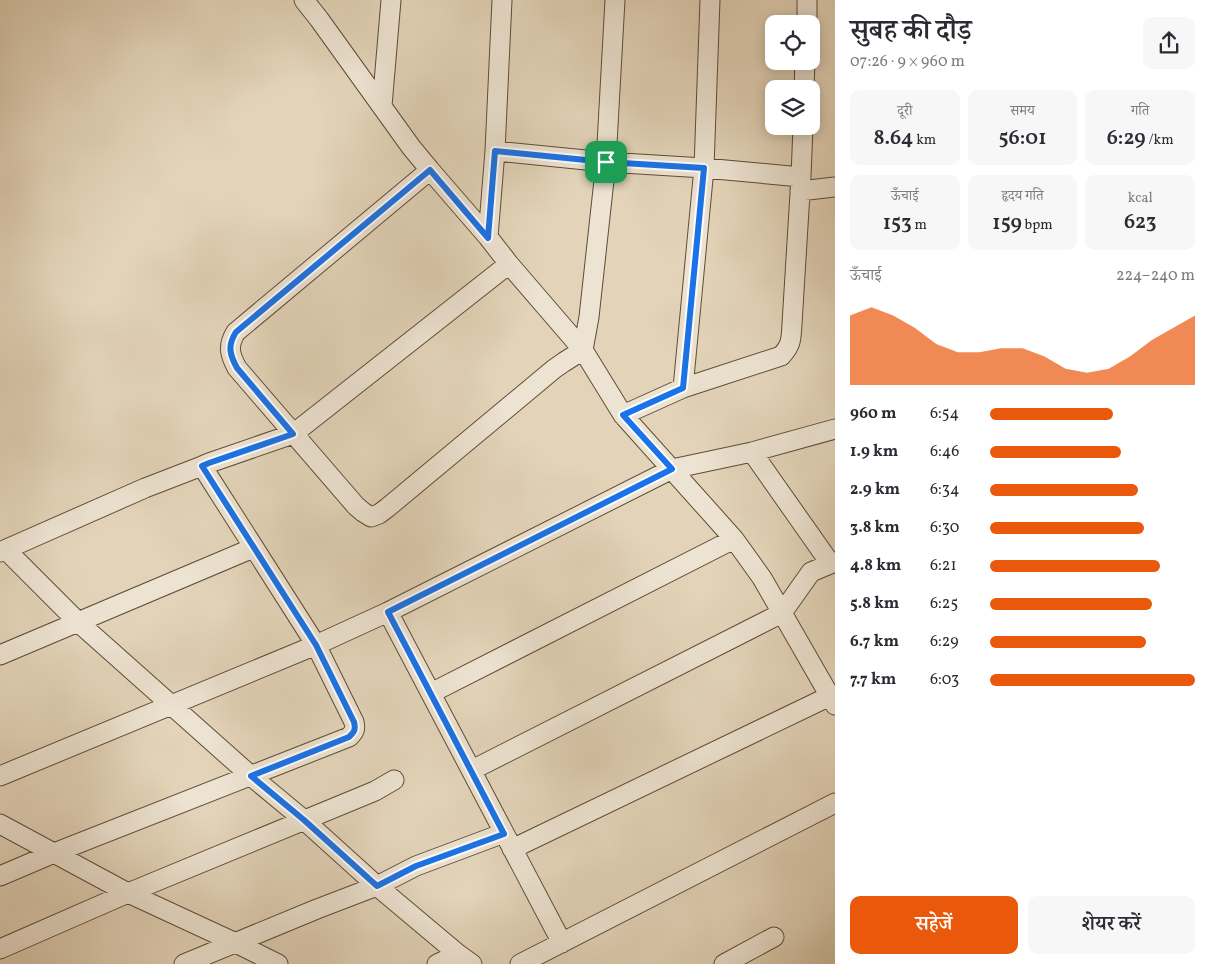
<!DOCTYPE html>
<html lang="hi">
<head>
<meta charset="utf-8">
<style>
  :root { --surface:#fff; --page:#f7f7f7; --text:#2b2b33; --muted:#7c7c81; --accent:#ea580c }
  body { margin:0; font-family:Vollkorn,"Noto Serif Devanagari",serif; background:var(--page); color:var(--text); height:100vh; display:flex; flex-direction:column; font-size:19px; white-space:nowrap }
  * { box-sizing:border-box; margin:0 }
  p { font-size:16px; color:var(--muted) }
  .icon { flex:none; width:28px; height:28px; fill:none; stroke:currentColor; stroke-width:2; stroke-linecap:round; stroke-linejoin:round }
  .map { position:relative; flex:1; overflow:hidden }
  .details { display:flex; flex-direction:column; background:var(--surface); width:375px }
  .details>* { flex:none }
  .fabs { position:absolute; left:765px; top:15px; display:grid; gap:10px }
  .fabs a { display:grid; place-items:center; width:55px; height:55px; border-radius:10px; background:var(--surface); box-shadow:0 2px 12px #0003; font-size:25px }
  .pin { position:absolute; display:grid; place-items:center; width:42px; height:42px; color:#fff; margin:-21px; border-radius:10px; box-shadow:0 2px 8px #0006 }
  .round { display:grid; place-items:center; flex:none; width:52px; height:52px; border-radius:10px; background:var(--page) }
  .summary { display:flex; align-items:center; justify-content:space-between; height:85px; padding:0 15px }
  h1 { font-size:28px; font-weight:600; line-height:38px }
  .metrics { display:grid; grid-template-columns:repeat(3,1fr); gap:8px; height:85px; padding:5px 15px }
  .metrics div { display:grid; align-content:center; border-radius:10px; background:var(--page); text-align:center }
  .metrics b { font-size:21px; font-weight:600 }
  .metrics small { font-size:14px; font-weight:400 }
  .metrics p { font-size:14px }
  .chart { height:140px; padding:10px 15px }
  .chart p { display:flex; justify-content:space-between }
  .chart svg { width:100%; height:90px; margin-top:5px; fill:var(--accent); opacity:.7 }
  .action { display:flex; gap:10px; margin-top:auto; padding:10px 15px }
  .action a { flex:1; height:58px; border-radius:10px; background:var(--accent); color:#fff; font-size:20px; font-weight:600; line-height:58px; text-align:center }
  .action a+a { background:var(--page); color:var(--text) }
  ul { padding:0 15px; list-style:none; font-size:16px }
  li { display:grid; grid-template-columns:80px 60px 1fr; align-items:center; height:38px }
  li i { height:12px; border-radius:6px; background:var(--accent) }
  main { display:flex; flex:1; min-height:0 }
  .map>svg:first-child { display:block }
  .lines { fill:none; stroke-linecap:round; stroke-linejoin:round }
  .minor-casing { stroke:#5e4c36; stroke-width:21 }
  .minor { stroke:#ede3d2; stroke-width:19 }
  .route-casing { stroke:#fff; stroke-width:10 }
  .route { stroke:#1a73e8; stroke-width:6 }
</style>
</head>
<body>
<main>
<div class="map">
<svg width="835" height="964" viewBox="0 0 835 964">
  <rect width="100%" height="100%" fill="#e3d4b9"/>
  <filter id="stains"><feTurbulence type="fractalNoise" baseFrequency=".004" numOctaves="4"/><feColorMatrix values="0 0 0 0 .2 0 0 0 0 .09 0 0 0 0 .02 0 0 0 .5 -.17"/></filter>
  <radialGradient id="worn" r=".72"><stop offset=".6" stop-color="#630" stop-opacity="0"/><stop offset="1" stop-color="#630" stop-opacity=".3"/></radialGradient>
  <g class="lines">
    <defs>
      <path id="minor" d="M304,0L319,19L411,147L430,170L488,237L509,264L583,350L623,415L734,539L762,578L835,705
        M807,24V0
        M804,89L805,61
        M382,106L391,0
        M495,151L606,162L704,168L801,177
        M430,170L236,332C227,346 230,355 237,368L356,506L363,512L371,517L379,514L387,508L554,369L564,362L583,350L589,317L606,162L615,0
        M800,191L835,187
        M488,237L495,151L502,0
        M683,388L704,168L710,0
        M623,415L683,388L781,356C792,345 791,338 792,324L801,177L803,126
        M752,452L830,563
        M6,550L78,622L251,776L304,820L377,886L458,954L472,964
        M0,552L145,488L202,466L209,463L293,434L509,264
        M388,612L562,943
        M0,655L253,548
        M431,693L734,539
        M472,770L782,613L811,572L835,562
        M0,776L316,645L388,612L672,469L752,452L835,429
        M0,824L128,893L236,943L278,964
        M512,849L830,696
        M0,876L54,853L349,737C354,732 356,730 354,722L316,645L202,466
        M0,949L128,893L375,791L394,780
        M184,964L317,909L377,886L416,866L504,833
        M437,964L458,954
        M520,964L835,803
        M724,964L774,937"/>
    </defs>
    <use href="#minor" class="minor-casing"/>
    <use href="#minor" class="minor"/>
  </g>
  <g class="lines">
    <defs>
      <path id="route" d="M495,151L606,162L704,168L683,388L623,415L672,469L388,612L504,834L416,866L377,886L304,820L251,776L349,737C354,732 356,730 354,722L316,645L202,466L209,463L293,434L237,368C230,355 227,346 236,332L430,170L488,238Z"/>
    </defs>
    <use href="#route" class="route-casing"/>
    <use href="#route" class="route"/>
  </g>
  <rect width="100%" height="100%" filter="url(#stains)"/>
  <rect width="100%" height="100%" fill="url(#worn)"/>
</svg>
<div class="fabs">
<a><svg class="icon" aria-label="locate" viewBox="0 0 24 24"><circle cx="12" cy="12" r="6"/><path d="M12 2v4M12 18v4M2 12h4M18 12h4"/></svg></a>
<a><svg class="icon" aria-label="layers" viewBox="0 0 24 24"><path d="M12 4l9 5-9 5-9-5zM3 14l9 5 9-5"/></svg></a>
</div>
<div class="pin" style="left:606px;top:162px;background:#1e9e55"><svg class="icon" aria-label="arrive" viewBox="0 0 24 24"><path d="M6 21V4h12l-3 4 3 4H6"/></svg></div>
</div>
<section class="details">
<div class="summary"><div><h1>सुबह की दौड़</h1><p>07:26 · 9 × 960 m</p></div><a class="round"><svg class="icon" aria-label="share" viewBox="0 0 24 24"><path d="M12 15V3M7 8l5-5 5 5M5 13v7h14v-7"/></svg></a></div>
<div class="metrics">
<div><p>दूरी</p><b>8.64<small> km</small></b></div>
<div><p>समय</p><b>56:01</b></div>
<div><p>गति</p><b>6:29<small> /km</small></b></div>
</div>
<div class="metrics">
<div><p>ऊँचाई</p><b>153<small> m</small></b></div>
<div><p>हृदय गति</p><b>159<small> bpm</small></b></div>
<div><p>kcal</p><b>623</b></div>
</div>
<div class="chart"><p><span>ऊँचाई</span>224–240 m</p>
<svg viewBox="0 0 160 44" preserveAspectRatio="none"><path d="M0 44V10L10 6L20 10L30 16L40 24L50 28L60 28L70 26L80 26L90 30L100 36L110 38L120 36L130 30L140 22L150 16L160 10V44z"/></svg>
</div>
<ul>
<li><b>960 m</b>6:54<i style="width:60%"></i></li>
<li><b>1.9 km</b>6:46<i style="width:64%"></i></li>
<li><b>2.9 km</b>6:34<i style="width:72%"></i></li>
<li><b>3.8 km</b>6:30<i style="width:75%"></i></li>
<li><b>4.8 km</b>6:21<i style="width:83%"></i></li>
<li><b>5.8 km</b>6:25<i style="width:79%"></i></li>
<li><b>6.7 km</b>6:29<i style="width:76%"></i></li>
<li><b>7.7 km</b>6:03<i style="width:100%"></i></li>
</ul>
<div class="action"><a>सहेजें</a><a>शेयर करें</a></div>
</section>
</main>
</body>
</html>
